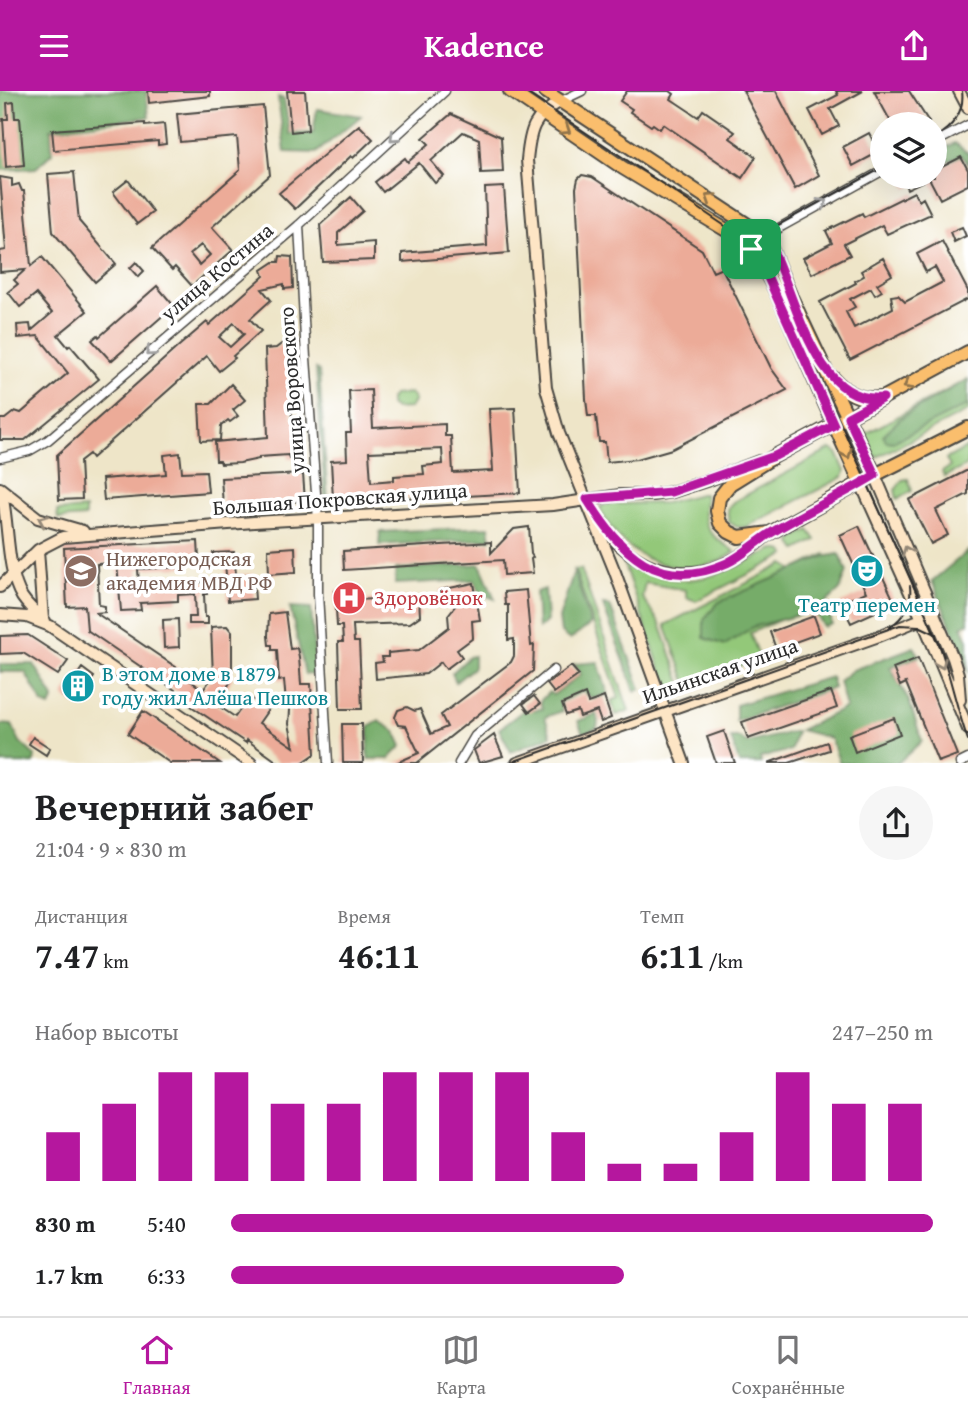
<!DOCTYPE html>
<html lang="ru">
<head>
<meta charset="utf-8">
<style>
  :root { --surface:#fff; --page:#f6f6f6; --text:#202124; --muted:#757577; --line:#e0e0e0; --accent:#b5179e }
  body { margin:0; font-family:"Gentium Book Plus",serif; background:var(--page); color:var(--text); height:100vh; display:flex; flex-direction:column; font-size:26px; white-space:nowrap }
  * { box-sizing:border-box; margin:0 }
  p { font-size:23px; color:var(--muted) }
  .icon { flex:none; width:38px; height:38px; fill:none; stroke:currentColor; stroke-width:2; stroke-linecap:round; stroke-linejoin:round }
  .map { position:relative; height:672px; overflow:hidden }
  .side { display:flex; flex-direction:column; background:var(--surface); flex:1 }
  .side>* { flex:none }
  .tools { position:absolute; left:870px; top:21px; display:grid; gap:14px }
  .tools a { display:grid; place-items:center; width:77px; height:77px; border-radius:50%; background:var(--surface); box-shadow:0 7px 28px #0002; font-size:35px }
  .pin { position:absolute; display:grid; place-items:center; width:60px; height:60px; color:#fff; margin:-30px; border-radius:14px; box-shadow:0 4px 10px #0006 }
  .round { display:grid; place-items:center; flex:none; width:74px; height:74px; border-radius:37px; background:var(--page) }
  .headline { display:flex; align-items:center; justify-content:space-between; height:119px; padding:0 35px }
  h1 { font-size:38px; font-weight:800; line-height:52px }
  .stats { display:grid; grid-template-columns:repeat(3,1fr); gap:10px; height:119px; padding:7px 35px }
  .stats div { display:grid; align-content:center }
  .stats b { font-size:35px; font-weight:800 }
  .stats small { font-size:19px; font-weight:400 }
  .stats p { font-size:19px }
  .chart { height:196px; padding:14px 35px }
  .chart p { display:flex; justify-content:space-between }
  .chart svg { width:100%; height:126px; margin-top:7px; stroke:var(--accent); stroke-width:6 }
  ul { padding:0 35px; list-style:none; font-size:23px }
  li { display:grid; grid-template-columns:112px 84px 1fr; align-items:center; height:52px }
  li i { height:18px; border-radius:9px; background:var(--accent) }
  header { display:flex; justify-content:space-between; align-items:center; height:91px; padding:0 35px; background:var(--accent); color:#fff; font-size:32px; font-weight:800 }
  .tabs { display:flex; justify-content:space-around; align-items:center; height:98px; border-top:2px solid var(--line); background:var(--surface); font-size:19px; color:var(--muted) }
  .tabs a { display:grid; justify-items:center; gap:4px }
  .tabs .selected { color:var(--accent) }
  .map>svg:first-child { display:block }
  .green { fill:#93c879; stroke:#5f7a52; stroke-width:2 }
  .forest { fill:#76ac69; stroke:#506c4a; stroke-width:2 }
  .building { fill:#ecab98; fill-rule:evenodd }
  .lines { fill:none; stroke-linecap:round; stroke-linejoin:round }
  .street-casing { stroke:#484743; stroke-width:11 }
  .secondary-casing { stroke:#484743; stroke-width:14 }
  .primary-casing { stroke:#484743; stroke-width:16 }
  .street { stroke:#fff; stroke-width:8 }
  .secondary { stroke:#fde5c5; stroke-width:10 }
  .primary { stroke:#fabe6d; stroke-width:12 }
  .tram { stroke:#2b2b2b; stroke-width:2 }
  .oneway { stroke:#92744c }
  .oneway2 { stroke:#a0a0a0 }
  .oneway3 { stroke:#948878 }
  .route-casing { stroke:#fff; stroke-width:14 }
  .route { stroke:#b5179e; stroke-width:9 }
  .labels { text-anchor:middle; stroke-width:7; stroke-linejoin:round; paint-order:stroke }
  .street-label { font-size:21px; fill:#2b2b2b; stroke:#fff }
  .education-label { font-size:21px; fill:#785e54; stroke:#fff; text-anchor:start }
  .health-label { font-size:21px; fill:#be3a42; stroke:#fff; text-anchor:start }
  .culture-label { font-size:21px; fill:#0d838f; stroke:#fff }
</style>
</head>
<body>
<header><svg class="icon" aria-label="menu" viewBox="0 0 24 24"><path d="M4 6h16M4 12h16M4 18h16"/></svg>Kadence<svg class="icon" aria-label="share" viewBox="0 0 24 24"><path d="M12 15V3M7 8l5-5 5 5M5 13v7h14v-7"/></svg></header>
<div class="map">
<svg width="968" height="672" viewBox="0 0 968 672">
  <rect width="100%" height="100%" fill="#fff"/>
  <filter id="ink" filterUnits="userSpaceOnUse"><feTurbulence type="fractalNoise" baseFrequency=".0143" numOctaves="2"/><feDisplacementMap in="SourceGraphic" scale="14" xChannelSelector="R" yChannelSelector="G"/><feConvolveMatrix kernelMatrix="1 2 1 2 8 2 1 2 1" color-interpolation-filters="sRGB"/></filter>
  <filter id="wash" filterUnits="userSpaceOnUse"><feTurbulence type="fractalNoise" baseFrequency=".00686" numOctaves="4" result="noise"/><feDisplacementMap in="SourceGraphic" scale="28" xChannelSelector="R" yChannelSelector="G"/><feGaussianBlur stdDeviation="1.57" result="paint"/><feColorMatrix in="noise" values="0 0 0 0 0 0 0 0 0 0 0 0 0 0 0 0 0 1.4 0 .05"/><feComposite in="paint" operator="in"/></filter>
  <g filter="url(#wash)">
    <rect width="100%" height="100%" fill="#eee5c8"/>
    <path class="green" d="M968,288V320L877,366L874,365L865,343Z
      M410,302L415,309L410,317L395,318L390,314V308L393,304Z
      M968,356V374L944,386L942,381L950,376L946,368Z
      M831,358L837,362L845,380L843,386L746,436H737L729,431L727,418L733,411Z
      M908,388L912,400L897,408L895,399L902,389Z
      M700,403H704C706,410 704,413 704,420C704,444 720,449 735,461C697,489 641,477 614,440C608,433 603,425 600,416L606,413L665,412Z
      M85,418V426L58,428L57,420Z
      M809,439L816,449L797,459L792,452L793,447Z
      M774,458L783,460L786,464L696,510L686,506V499L645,492L642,506L660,533L684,600L669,596L664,589L622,468H625C679,508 722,483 774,458Z
      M825,463L842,492L814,514L750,542L760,567L688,596L665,534L784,473L794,479Z
      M581,478L629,620L616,624L611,610L619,607L575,479Z"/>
    <path class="forest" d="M0,0H146L149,26L51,38L52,62L36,77L0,79Z
      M278,6L284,8L290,43L313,42L317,18L361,25L316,62L285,61Z
      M955,52L968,62V74L962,64L938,75L935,72V61Z
      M316,278L319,280L328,409L325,407Z
      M968,288V314L893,351L886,350L883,344L901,327Z
      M489,436L491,448L379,454L380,441Z
      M968,460V532L962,535L968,549V582L965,569L932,490Z
      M839,463L847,480L840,499L827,511L832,533L824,536L814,520L753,536L725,554L704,547V528L719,511L823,466Z
      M480,473L495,508L481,503L474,489L395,493L396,478Z
      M574,480L591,533L570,549L561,542L559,527Z
      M545,498L547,530L538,538L536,501Z
      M603,514L610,515L641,598L635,600Z
      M290,516L311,517L316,584L305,583Z
      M914,556L920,565L890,576L909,610L922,650L898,672H840L830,647L800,639L846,617L839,590L853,579Z
      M474,565V576L456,591L452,582L469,566Z
      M598,571L608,603L593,608L583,600L560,611L562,620L545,626L551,645L511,661L499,638L524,619L542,618L540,610L549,601L553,604L581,583L574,573Z
      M0,573H34L54,607L50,616L43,613L25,581H0Z
      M831,586L834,597L736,630V614Z
      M596,623L598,630L597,637L583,643L578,630Z
      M379,630L395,640L402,655L389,668H368L369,636Z
      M0,633L12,634L20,651L35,665L34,672H0Z
      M796,640L791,659L760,667L761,672H739L731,647H740L747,652Z"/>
    <g id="blocks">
      <path class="building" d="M148,0H210V5L149,12Z
        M287,0H305L308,39L291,41Z
        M627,0H670L674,3L671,8L698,26L703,19L735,41L730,47L756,66L742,87L663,33L660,38L653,33L651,35L630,21L632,18L620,10Z
        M743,0H776L819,84L795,98Z
        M836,0H863L830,18L839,35L822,44L809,19L838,4Z
        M874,0H909L929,31L924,33H892Z
        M14,11L15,27H20L24,74L6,76L3,28H8L7,12Z
        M263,15L270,84L212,136L233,159L192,195L175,176L172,179L152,157L240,79L237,46L180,51L177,23ZM201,154L210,164L199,174L190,163Z
        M451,23L501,46L503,81L481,82L479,48L463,41L431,70L444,85L435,92L419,72L383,101L375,91L405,67L408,71L429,53L423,47Z
        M145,32V35L164,33L166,53L158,54V50L54,59L52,39Z
        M359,34L373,48L353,67L351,65L295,118L279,102Z
        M869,42L879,61L853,75L843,56Z
        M961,66L968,79V94L940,108L929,87L907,98L903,89L909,86H934V80Z
        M74,81L79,130L116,173L95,191L53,141L48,83Z
        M582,84L592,86L702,159L713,181L722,177L771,277L787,299L672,358L637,368L607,371L605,351H599L596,325H588L586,308L576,97L578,88Z
        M0,86L12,88V95L19,93L22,100H24L31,175L42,166L87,220L58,244L68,256L70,254L99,288L25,349H0V328H5L15,320L21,322L68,282L38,245L18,247L17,234L30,233L31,240L52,222L36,203L20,216L8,201L18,193L14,189L25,179L0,181V160L6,159Z
        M128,89L153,121L137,133L113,101Z
        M504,96L509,162L402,171V162L487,155L485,97Z
        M914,101L919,110L923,107L931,123L887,143L882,134L844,153L850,164L812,183L803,167L832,152L826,140L862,122L864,126Z
        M351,106L363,120L338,142V154L374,151V169L323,171L320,134Z
        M962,136L966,145L954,151L950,141Z
        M942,150L968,200V208L850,269L820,211L856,192L855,190L864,185L861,180L883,167L892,184L877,193L882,200L875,204L871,197L850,208L855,216L846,221L854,237L893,217L891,205L898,204L905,211L943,191L935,176L926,181L917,163Z
        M280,165L292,166L293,197L284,198V193L262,198L271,209L250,228L261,240L233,265L235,267L219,280L207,265L92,367L89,363L80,370L82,408L59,409L57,364L180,254L207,231L209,234L264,185L262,179L274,171H279ZM234,232L244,243L230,256L219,246Z
        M136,171L144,180L138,186L130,177Z
        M157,195L174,215L111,270L92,249L98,244L99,246Z
        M284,251H296L297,272H290L291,289L298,288L299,311H291L292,328H299L300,367H289L288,364L259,366V368L240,372L221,373L220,370H216L215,351L268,346L265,258L276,257Z
        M231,293L245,309L233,319L238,325L230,331L228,329L221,335L220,349L201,350L199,313H211Z
        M371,299L373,337L445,333V345H451L453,382L493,380L489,318L515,317L520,402L467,405V403L376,409H362V406L333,408L331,370L347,369L346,342H351L349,300ZM442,358L443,373L423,375L424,383L394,385V389L371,391L369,361Z
        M180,362L182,381L206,380L208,401L104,409L102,388L166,383L164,364Z
        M968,379V403L936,419L948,444L931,453L909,409Z
        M303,383L305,410L223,414L221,387Z
        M859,435L895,512L851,532L841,512L866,501L840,444Z
        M529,436L531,463L533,466L531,468L533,482L504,484L503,469L344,479L343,460L491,451V462L514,438Z
        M198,450L199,468L185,469L186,476L138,478L139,494L206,491L207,503H204L205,526H208V533H189V526H196L195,503L178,504V510L140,512L141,519L121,520L117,472L97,473L99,514L105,515V521L96,522L189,585L187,587L203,599L213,585L211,536L227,535L232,541V588L217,614L235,626L249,606L268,619L259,632L294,656L289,633L290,619L289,612H286L284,589L279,590L277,559H272V554H269L268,545L269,523L285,521L290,558L297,557L299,566L301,593H311L315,663L302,672H279L247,649L246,652L182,609L184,606L175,599L87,539L85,515L67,516L64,457Z
        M295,456L296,481L269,483L268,458Z
        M234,461L236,484L253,483L255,508L228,510L225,471L214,472L213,462Z
        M474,492L480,529L472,530L473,547L457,559L462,566L446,578L441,571L426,583L376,588L375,572L383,571L382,566H388V562L419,559L449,536L448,524L463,505L441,509L440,499Z
        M355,499V509L419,506L420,525L410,532L353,534L354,551H359L362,618H340L338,551H343L342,535H337L335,500Z
        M526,499L531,555L534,554L533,580L417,672H396L419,662L406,635L398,634L396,630L395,626L398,619L407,616L415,620L420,618L431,643L447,636L441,624L511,571L514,565V548L508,549V514H505L504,501Z
        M814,525L820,542L776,558L770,541Z
        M178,528L179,556L164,557L163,529Z
        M28,544L68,570L58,584L23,562L0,563V545Z
        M918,567L957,664L938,671L906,592L900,595L893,577Z
        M571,575L579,584L554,602L547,593Z
        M82,577L94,586L75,613L63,605Z
        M831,600L837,617L748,648L742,631Z
        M585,603L588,612L604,606L611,627L601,631L597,620L580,626L578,620L566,624L562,613Z
        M534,605L540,613L529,621L523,613Z
        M143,620L220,672H170L128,643Z
        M894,627L900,643L855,661L849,644Z
        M342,633H362L363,672H343Z
        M724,640L735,672H716L707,646Z
        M494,644L503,665L479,672L474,659Z
        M33,646L50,657L46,664L29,653Z
        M827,651L829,659L789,672H768Z"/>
    </g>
  </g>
  <g filter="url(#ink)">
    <use href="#blocks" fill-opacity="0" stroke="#484743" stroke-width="2"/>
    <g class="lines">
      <defs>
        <path id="street" d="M561,10L582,0
          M934,52L968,34
          M299,134L306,267L318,429V503L328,672
          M751,158L779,137L882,80
          M0,367L29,360L48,349L299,134L445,0
          M459,672L475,645L554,579
          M960,672L968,668"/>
        <path id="secondary" d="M959,0L968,17
          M561,10C533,26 530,38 527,69L546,297L559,342L615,481L684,672
          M875,384L953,567L958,583L960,609
          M861,393L922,528L968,638
          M0,397L38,427L83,440
          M1,398C9,429 6,480 22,506C28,515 37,523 45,530
          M599,429C633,481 690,498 744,462C753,456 762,449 770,442
          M38,459L43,528
          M0,496L38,459L63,446L254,431L553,414L620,404H652L672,401L712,388L759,370
          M0,524L27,526L50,535L251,672
          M517,672L879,545L934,523"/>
        <path id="primary" d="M510,0L623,77L736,145C770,174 784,220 802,260C821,305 841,349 861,393
          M545,0L766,146L791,206L875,384
          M968,261L775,365L730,393L719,407L717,420L720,432L729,441L739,446L770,442L875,384L968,337
          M833,287C846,302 861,310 881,307"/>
      </defs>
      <use href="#street" class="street-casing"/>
      <use href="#secondary" class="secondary-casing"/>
      <use href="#primary" class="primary-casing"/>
      <use href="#street" class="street"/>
      <use href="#secondary" class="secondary"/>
      <use href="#primary" class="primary"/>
      <path class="tram" d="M524,0L746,149L761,164L840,331L938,550C950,583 956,616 968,649
        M934,47C952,37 965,21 962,0
        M735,138L752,142L773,137L882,77
        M890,536C905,525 912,514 910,495
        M509,672L900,534L919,535L936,543"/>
    </g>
    <defs><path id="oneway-chevron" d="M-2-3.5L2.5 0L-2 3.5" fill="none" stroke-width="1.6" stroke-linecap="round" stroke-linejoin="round" transform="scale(1.75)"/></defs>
    <g class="oneway">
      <use href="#oneway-chevron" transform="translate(566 39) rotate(34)"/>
      <use href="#oneway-chevron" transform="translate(710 107) rotate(-147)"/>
      <use href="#oneway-chevron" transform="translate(908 294) rotate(151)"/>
      <use href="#oneway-chevron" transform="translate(847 363) rotate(66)"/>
    </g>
    <g class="oneway2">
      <use href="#oneway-chevron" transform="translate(394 46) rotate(137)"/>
      <use href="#oneway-chevron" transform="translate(823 112) rotate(-30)"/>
      <use href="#oneway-chevron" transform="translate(150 261) rotate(140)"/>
    </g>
    <g class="oneway3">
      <use href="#oneway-chevron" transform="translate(43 429) rotate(-156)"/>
      <use href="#oneway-chevron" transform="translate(907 460) rotate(-113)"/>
      <use href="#oneway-chevron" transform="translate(941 573) rotate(67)"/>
    </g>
  </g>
  <g class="lines" filter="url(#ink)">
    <defs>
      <path id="route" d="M766,146C794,193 811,315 883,307L848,326L875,384C841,405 805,421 771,442C756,451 744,464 727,472C658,503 621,462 587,408L671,401L775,365L834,334L765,180L751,158Z"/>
    </defs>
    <use href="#route" class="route-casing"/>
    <use href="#route" class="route"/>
  </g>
  <defs>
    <symbol id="university-disc" viewBox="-11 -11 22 22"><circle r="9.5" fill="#8d6e63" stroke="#fff"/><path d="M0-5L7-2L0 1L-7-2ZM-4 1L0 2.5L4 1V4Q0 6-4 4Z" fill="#fff"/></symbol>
    <symbol id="theatre-disc" viewBox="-11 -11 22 22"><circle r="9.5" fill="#0f9aa8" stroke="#fff"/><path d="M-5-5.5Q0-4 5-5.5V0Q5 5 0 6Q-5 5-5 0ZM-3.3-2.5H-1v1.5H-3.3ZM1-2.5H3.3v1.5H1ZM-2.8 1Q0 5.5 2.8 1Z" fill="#fff"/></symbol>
    <symbol id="hospital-disc" viewBox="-11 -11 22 22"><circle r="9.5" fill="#e0444e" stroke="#fff"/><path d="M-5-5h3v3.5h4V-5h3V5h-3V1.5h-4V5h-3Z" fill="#fff"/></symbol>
    <symbol id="building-disc" viewBox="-11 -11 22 22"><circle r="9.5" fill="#0f9aa8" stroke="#fff"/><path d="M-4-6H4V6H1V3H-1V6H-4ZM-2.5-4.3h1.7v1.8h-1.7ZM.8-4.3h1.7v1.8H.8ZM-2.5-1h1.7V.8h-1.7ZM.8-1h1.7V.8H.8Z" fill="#fff"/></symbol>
  </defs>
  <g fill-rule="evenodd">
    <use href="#university-disc" x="62" y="461" width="38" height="38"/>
    <use href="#theatre-disc" x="848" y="461" width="38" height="38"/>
    <use href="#hospital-disc" x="330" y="488" width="38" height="38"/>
    <use href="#building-disc" x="59" y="576" width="38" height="38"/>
  </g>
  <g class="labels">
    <g class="street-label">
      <text transform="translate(217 181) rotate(-40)" y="7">улица Костина</text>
      <text transform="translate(292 299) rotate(-94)" y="7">улица Воровского</text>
      <text transform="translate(340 408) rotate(-4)" y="7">Большая Покровская улица</text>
      <text transform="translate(720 580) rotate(-19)" y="7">Ильинская улица</text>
    </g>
    <g class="education-label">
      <text x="106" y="475">Нижегородская<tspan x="106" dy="24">академия МВД РФ</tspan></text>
    </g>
    <g class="health-label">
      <text x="374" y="514">Здоровёнок</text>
    </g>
    <g class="culture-label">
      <text x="867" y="521">Театр перемен</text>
      <text x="102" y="590" text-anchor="start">В этом доме в 1879<tspan x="102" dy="24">году жил Алёша Пешков</tspan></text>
    </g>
  </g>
</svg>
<div class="tools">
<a><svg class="icon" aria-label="layers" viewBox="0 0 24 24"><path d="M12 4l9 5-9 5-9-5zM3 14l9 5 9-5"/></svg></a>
</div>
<div class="pin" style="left:751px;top:158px;background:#1e9e55"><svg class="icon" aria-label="arrive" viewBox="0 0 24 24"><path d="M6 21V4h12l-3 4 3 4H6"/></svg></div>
</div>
<section class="side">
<div class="headline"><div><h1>Вечерний забег</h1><p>21:04 · 9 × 830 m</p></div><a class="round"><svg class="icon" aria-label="share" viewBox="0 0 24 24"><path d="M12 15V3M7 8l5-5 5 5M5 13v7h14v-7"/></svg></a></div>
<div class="stats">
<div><p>Дистанция</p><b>7.47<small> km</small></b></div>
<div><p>Время</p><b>46:11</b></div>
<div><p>Темп</p><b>6:11<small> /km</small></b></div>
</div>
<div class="chart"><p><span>Набор высоты</span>247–250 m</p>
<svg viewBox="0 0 160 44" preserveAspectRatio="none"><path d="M5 44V27M15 44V17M25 44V6M35 44V6M45 44V17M55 44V17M65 44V6M75 44V6M85 44V6M95 44V27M105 44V38M115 44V38M125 44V27M135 44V6M145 44V17M155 44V17"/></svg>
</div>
<ul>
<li><b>830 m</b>5:40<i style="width:100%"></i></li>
<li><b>1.7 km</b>6:33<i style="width:56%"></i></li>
</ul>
</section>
<nav class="tabs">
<a class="selected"><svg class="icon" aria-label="home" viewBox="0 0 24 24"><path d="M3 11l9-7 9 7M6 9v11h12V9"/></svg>Главная</a>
<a><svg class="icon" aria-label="map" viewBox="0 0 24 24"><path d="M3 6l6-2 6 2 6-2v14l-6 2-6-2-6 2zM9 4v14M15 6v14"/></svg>Карта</a>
<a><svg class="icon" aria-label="saved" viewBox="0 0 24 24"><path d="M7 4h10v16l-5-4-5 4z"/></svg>Сохранённые</a>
</nav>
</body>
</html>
